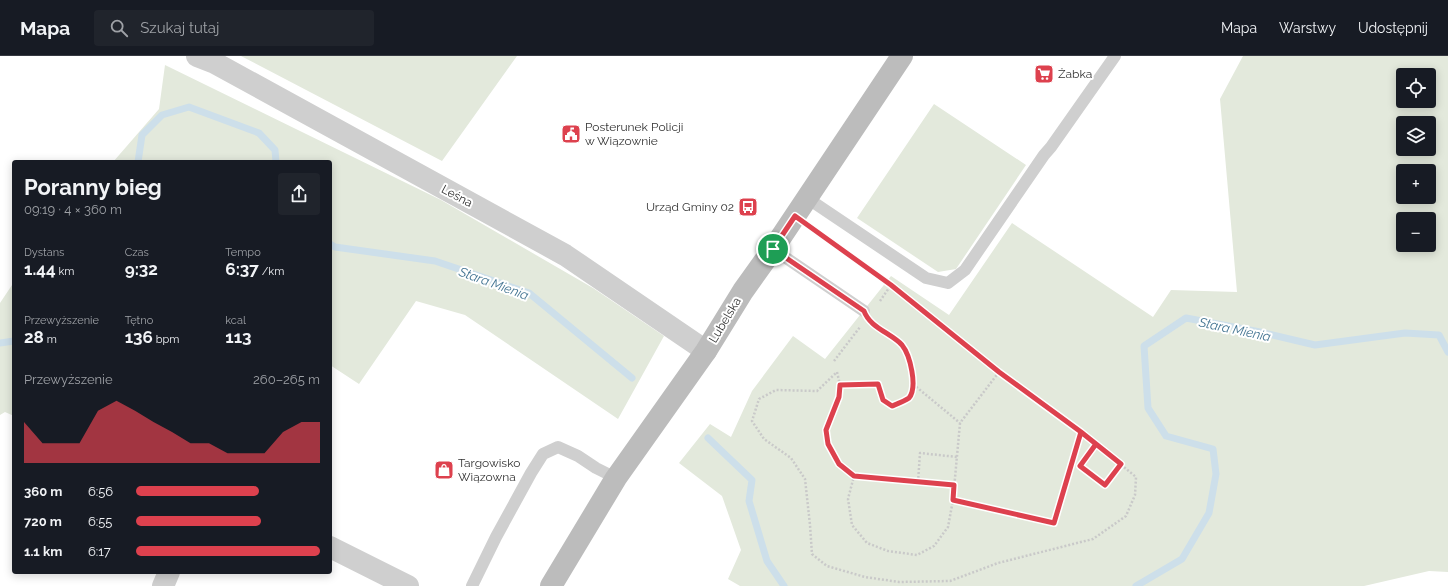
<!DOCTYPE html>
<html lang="pl">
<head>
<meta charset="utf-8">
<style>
  :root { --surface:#171b24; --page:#20242c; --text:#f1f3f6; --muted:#9ea1a6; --line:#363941; --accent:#dd414e }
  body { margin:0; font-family:Raleway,sans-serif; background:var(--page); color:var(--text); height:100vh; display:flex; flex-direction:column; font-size:15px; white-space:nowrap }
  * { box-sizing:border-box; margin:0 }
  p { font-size:13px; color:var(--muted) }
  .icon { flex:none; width:22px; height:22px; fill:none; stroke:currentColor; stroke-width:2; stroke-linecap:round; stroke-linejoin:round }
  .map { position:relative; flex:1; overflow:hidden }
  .side { position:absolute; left:12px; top:104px; width:320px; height:414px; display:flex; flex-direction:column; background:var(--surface); border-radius:4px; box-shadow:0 2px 10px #0003 }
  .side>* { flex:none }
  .controls { position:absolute; left:1396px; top:12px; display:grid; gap:8px }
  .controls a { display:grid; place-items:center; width:40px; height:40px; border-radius:4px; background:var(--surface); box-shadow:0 2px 10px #0003; font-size:20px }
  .pin { position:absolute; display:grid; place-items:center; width:34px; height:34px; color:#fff; margin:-17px; border:2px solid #fff; border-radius:50%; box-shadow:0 1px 4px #0007 }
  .round { display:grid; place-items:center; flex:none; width:42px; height:42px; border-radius:4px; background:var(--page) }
  .head { display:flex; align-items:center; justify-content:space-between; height:68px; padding:0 12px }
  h1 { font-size:22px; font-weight:700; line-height:30px }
  .metrics { display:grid; grid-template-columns:repeat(3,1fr); gap:6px; height:68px; padding:4px 12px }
  .metrics div { display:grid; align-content:center }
  .metrics b { font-size:17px; font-weight:700 }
  .metrics small { font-size:11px; font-weight:400 }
  .metrics p { font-size:11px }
  .chart { height:112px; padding:8px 12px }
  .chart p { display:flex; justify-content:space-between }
  .chart svg { width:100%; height:72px; margin-top:4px; fill:var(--accent); opacity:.7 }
  ul { padding:0 12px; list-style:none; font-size:13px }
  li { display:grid; grid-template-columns:64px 48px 1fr; align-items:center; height:30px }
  li i { height:10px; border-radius:5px; background:var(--accent) }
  header { display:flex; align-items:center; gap:24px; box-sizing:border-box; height:56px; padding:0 20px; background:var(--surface); border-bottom:1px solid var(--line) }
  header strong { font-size:19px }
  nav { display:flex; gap:22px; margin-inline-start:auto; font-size:14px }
  .search { width:280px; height:36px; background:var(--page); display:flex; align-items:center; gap:10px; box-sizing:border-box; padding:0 14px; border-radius:4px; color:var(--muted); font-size:15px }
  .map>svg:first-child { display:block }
  .green { fill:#e3e9dc; fill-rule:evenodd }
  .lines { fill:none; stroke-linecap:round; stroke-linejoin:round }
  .stream { stroke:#cddfea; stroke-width:7 }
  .path { stroke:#c9c9c9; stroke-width:2.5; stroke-dasharray:2 2; stroke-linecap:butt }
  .lane { stroke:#cfcfcf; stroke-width:12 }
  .street { stroke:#cfcfcf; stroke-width:22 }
  .secondary { stroke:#bcbcbc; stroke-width:22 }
  .route-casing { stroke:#fff; stroke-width:8 }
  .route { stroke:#dd414e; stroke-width:5 }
  .labels { text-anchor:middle; stroke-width:4; stroke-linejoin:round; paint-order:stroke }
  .poi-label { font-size:12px; fill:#323232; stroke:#fff; text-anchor:start }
  .street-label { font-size:12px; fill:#323232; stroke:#fff }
  .water-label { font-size:13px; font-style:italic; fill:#437492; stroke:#fff }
</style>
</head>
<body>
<header>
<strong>Mapa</strong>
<div class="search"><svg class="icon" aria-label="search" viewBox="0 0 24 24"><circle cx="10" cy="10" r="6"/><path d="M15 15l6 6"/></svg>Szukaj tutaj</div>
<nav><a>Mapa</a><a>Warstwy</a><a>Udostępnij</a></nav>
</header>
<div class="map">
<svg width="1448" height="530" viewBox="0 0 1448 530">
  <rect width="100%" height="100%" fill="#fff"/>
  <path class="green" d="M241,0H517L442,105Z
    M1243,0H1448V516L1429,515L1364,530H740L728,523L741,494L722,440L679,407L710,368L731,381L752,335L793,280L825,303L891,220L949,259L1012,167L1153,261L1171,234L1237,236L1220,43ZM1403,19H1429V45H1403ZM1403,67H1429V93H1403ZM1403,115H1429V141H1403ZM1403,163H1429V189H1403Z
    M165,9L441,144L593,232L664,280L618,363L465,259L416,245L359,328L330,309V106H113L159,53Z
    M934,48L1026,109L956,213L938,216L857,162Z
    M14,226V360L5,356L0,359V247Z"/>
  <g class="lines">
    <path class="stream" d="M138,106L142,79L162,59L189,51L259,77L275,94L276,106
      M330,188L335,191L435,205L529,237L632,322
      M0,287L14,285
      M708,382L752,424L749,445L767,505L784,530
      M1136,530L1182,503L1209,457L1216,418L1213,393L1166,380L1148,352L1144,290L1186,262L1260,276L1315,289L1405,277L1439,279L1448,296"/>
    <path class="path" d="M813,173L891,229L999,316L1081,376L1136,421L1135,439L1126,460L1093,483L998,507L950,525L899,526L865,521L827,510L812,498L810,469L805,423L791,402L764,383L752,365L759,343L776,334L817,335L837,316
      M880,245L891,229
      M874,268L903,290L911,311L914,329L960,367
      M834,305L860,271
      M837,316L840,329L839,341L826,374L828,388L839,408L854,420L848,443L852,469L867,487L888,495L917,499L934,490L948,471L953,444L960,367L999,316
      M840,329L878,328L883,344L892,350L909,342L914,329
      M1096,388L1080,410L1105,429L1121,408
      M854,420L954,429
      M918,426L920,397L957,401
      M953,444L1054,467L1081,376"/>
    <path class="lane" d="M807,142L926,222L948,227L965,214L1044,99L1051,91L1115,0
      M773,193L864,255
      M472,530L496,481L531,417L543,398L558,391L578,400L596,412L616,422"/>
    <path class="street" d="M197,0L215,7L565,199L706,295
      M330,491L408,530
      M163,530L169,516"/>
    <path class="secondary" d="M551,530L616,422L706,295L743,235L773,193L902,0"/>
  </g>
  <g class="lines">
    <defs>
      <path id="route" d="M773,193L864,255C870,272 891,277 902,289C910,299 918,331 909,342C905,345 897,348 892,350L883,344L878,328L840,329L839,341L826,374L828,388L839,408L854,420L954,429L953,444L1054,467L1081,376L1096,388L1080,410L1105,429L1121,408L1081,376L999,316L891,229L795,160L773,193"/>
    </defs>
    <use href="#route" class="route-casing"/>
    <use href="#route" class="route"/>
  </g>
  <defs>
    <symbol id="supermarket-square" viewBox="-11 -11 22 22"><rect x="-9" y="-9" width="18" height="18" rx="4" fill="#dd414e" stroke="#fff"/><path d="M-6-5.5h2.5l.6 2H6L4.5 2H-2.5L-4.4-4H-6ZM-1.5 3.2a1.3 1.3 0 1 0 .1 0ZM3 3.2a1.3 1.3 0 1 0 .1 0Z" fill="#fff"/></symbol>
    <symbol id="civic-square" viewBox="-11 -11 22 22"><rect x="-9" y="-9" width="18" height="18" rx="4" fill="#dd414e" stroke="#fff"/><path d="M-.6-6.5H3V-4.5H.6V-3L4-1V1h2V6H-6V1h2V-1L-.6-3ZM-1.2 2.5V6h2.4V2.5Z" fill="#fff"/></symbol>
    <symbol id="bus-square" viewBox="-11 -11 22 22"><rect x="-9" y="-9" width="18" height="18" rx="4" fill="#dd414e" stroke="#fff"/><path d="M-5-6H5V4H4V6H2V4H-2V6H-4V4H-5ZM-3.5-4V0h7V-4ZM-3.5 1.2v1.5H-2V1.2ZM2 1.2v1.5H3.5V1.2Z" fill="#fff"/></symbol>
    <symbol id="shop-square" viewBox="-11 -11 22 22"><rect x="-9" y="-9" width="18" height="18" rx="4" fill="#dd414e" stroke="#fff"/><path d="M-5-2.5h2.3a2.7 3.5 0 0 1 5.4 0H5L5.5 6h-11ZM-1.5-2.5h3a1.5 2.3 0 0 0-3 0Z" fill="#fff"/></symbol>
  </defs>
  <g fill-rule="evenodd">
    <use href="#supermarket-square" x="1033" y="7" width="22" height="22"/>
    <use href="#civic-square" x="560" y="67" width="22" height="22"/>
    <use href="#bus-square" x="737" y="140" width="22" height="22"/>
    <use href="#shop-square" x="433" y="403" width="22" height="22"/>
  </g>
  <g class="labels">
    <g class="poi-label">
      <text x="1058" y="22">Żabka</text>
      <text x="585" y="75">Posterunek Policji<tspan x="585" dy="14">w Wiązownie</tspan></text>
      <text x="734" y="155" text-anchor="end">Urząd Gminy 02</text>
      <text x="458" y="411">Targowisko<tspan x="458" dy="14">Wiązowna</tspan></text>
    </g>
    <g class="street-label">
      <text transform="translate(457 140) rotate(28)" y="4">Leśna</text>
      <text transform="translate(725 264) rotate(-59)" y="4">Lubelska</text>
    </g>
    <g class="water-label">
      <text transform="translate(494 227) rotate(20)" y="5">Stara Mienia</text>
      <text transform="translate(1235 273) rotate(12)" y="5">Stara Mienia</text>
    </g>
  </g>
</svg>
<div class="controls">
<a><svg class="icon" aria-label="locate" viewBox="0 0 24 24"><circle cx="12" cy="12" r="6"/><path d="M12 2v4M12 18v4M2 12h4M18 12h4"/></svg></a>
<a><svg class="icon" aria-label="layers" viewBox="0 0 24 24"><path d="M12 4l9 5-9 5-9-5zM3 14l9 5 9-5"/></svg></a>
<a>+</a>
<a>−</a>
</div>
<div class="pin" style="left:773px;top:193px;background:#1e9e55"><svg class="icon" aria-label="arrive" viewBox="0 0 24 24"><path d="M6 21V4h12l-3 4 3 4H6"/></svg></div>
<section class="side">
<div class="head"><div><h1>Poranny bieg</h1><p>09:19 · 4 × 360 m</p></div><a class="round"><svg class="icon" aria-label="share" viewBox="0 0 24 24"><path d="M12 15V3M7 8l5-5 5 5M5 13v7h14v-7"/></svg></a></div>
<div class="metrics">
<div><p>Dystans</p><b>1.44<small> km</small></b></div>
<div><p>Czas</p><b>9:32</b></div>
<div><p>Tempo</p><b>6:37<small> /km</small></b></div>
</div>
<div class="metrics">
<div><p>Przewyższenie</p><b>28<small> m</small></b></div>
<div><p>Tętno</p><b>136<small> bpm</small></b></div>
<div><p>kcal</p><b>113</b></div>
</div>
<div class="chart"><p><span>Przewyższenie</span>260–265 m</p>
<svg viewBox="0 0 160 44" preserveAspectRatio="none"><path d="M0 44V19L10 32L20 32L30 32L40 12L50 6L60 12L70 19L80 25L90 32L100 32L110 38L120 38L130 38L140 25L150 19L160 19V44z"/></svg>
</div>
<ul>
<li><b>360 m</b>6:56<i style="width:67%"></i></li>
<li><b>720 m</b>6:55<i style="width:68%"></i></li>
<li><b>1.1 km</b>6:17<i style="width:100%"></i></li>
</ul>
</section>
</div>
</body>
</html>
